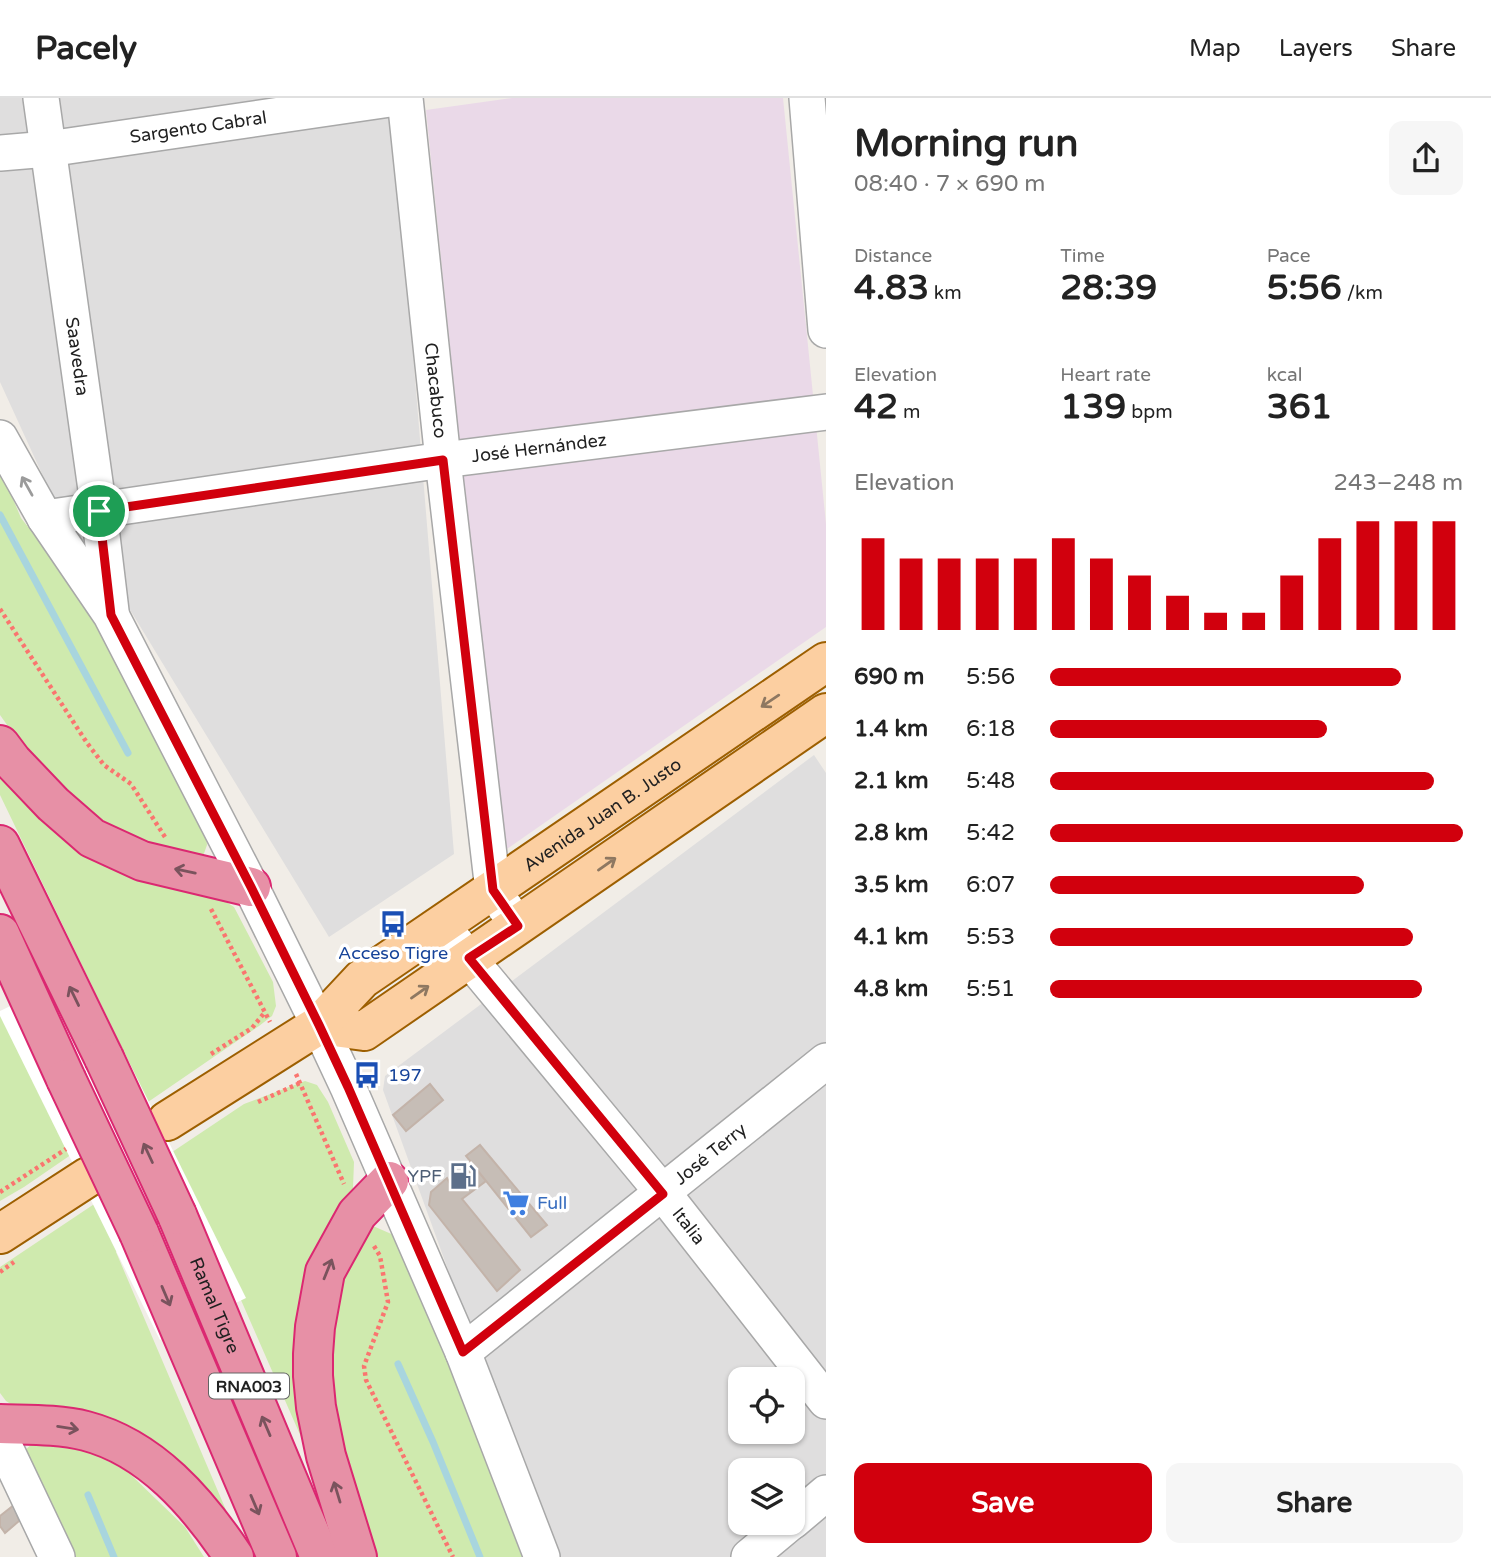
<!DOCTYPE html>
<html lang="en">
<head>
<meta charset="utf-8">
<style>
  :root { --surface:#fff; --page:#f6f6f6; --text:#222; --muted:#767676; --line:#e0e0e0; --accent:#d1000d }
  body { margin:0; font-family:"Varela Round",sans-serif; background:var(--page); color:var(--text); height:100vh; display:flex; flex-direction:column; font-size:26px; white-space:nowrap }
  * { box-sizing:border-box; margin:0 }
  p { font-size:23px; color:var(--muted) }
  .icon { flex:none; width:38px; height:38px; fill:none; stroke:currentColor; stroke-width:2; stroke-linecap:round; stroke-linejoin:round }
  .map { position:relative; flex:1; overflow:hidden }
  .panel { display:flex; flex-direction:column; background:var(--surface); width:665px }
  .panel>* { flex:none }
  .buttons { position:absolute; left:728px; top:1269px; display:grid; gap:14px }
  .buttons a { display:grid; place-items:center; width:77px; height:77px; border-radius:14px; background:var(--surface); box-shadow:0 2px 5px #0004; font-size:35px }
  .pin { position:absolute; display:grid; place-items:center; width:60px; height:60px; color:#fff; margin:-30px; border:4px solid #fff; border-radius:50%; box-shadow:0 2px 7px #0007 }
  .round { display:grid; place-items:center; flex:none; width:74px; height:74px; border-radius:14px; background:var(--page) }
  .overview { display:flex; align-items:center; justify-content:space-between; height:119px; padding:0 28px }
  h1 { font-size:38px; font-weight:700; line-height:52px }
  .stats { display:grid; grid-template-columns:repeat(3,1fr); gap:10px; height:119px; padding:7px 28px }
  .stats div { display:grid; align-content:center }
  .stats b { font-size:35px; font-weight:700 }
  .stats small { font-size:19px; font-weight:400 }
  .stats p { font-size:19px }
  .chart { height:196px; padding:14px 28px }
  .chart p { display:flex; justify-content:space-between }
  .chart svg { width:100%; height:126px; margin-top:7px; stroke:var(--accent); stroke-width:6 }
  .cta { display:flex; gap:14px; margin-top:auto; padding:14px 28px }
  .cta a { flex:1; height:80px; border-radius:14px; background:var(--accent); color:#fff; font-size:28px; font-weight:700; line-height:80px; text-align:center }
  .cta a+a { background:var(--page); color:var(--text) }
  ul { padding:0 28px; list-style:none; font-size:23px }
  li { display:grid; grid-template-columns:112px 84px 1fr; align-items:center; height:52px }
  li i { height:18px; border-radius:9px; background:var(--accent) }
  header { display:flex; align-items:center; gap:42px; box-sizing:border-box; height:98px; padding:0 35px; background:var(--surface); border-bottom:2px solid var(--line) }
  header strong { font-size:33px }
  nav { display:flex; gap:38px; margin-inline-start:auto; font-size:24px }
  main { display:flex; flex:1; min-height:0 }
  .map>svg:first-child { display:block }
  .residential { fill:#dfdede; fill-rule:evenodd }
  .industrial { fill:#ead9e8 }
  .grass { fill:#cfeaae }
  .pier { fill:#fff }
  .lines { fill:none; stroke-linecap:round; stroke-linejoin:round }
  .stream { stroke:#a8d5de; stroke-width:7 }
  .building { fill:#c6bdb6; stroke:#c3b3a9; stroke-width:2 }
  .minor-casing { stroke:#a8a8a8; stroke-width:38 }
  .major-casing { stroke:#9d5f00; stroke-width:42 }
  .highway-casing { stroke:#db2871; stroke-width:42 }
  .path { stroke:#fa756f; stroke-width:4.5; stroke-dasharray:3.5 3.5; stroke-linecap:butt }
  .minor { stroke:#fff; stroke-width:35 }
  .major { stroke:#fccfa1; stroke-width:38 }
  .highway { stroke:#e790a6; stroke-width:38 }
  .highway-bridge-casing { stroke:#db2871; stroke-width:42; stroke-linecap:butt }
  .highway-bridge { stroke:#e790a6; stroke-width:38 }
  .oneway { stroke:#9b9b9b }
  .oneway2 { stroke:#8e7861 }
  .oneway3 { stroke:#7a535d }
  .route-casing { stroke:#fff; stroke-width:14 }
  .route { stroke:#d1000d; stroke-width:9 }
  .labels { text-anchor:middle; stroke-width:7; stroke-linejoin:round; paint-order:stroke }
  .shield { fill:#fff; stroke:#646464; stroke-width:2 }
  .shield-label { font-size:16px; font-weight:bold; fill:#212121 }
  .street-label { font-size:18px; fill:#212121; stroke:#fff }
  .transit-label { font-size:18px; fill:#164399; stroke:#fff }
  .service-label { font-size:18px; fill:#4e5e75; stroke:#fff; text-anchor:end }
  .shop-label { font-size:18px; fill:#366cbe; stroke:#fff; text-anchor:start }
</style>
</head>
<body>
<header>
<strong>Pacely</strong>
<nav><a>Map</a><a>Layers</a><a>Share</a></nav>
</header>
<main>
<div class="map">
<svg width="826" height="1459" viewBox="0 0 826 1459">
  <rect width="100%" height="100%" fill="#f1ede7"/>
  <path class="residential" d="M0,0H392L454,756L329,839L132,515L54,402L0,284Z
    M814,657L826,675V1459H552L383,992L385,978ZM740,1281H793V1334H740ZM740,1372H793V1424H740Z"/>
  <path class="industrial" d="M512,0H783L826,426V529L501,755L426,12Z"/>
  <path class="grass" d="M0,370L21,420L97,516L205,728L207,747L202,761L128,750L37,669L0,617Z
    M0,659L234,809L273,884L276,908L272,918L259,928L24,1089L0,1103V914L133,973L0,697Z
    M305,983L317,987L328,1004L354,1064L353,1090L345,1115L312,1364L198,1104L116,1154L246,1459L180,1386L25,1315L6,1303L0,1295V1169L244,1006Z
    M373,1128L396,1138L412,1159L522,1459H369L327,1299L339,1179L357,1138Z
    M68,1341L128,1374L185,1429L204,1459H64L21,1356L36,1342Z"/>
  <path class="pier" d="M84,873L246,1200L160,1242L0,918V913Z"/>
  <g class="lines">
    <path class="stream" d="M0,417L128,655
      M398,1266L433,1344L480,1459
      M88,1397L114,1459"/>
  </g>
  <path class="building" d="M430,986L443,1002L406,1033L393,1017Z
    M480,1047L547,1127L531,1139L466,1058Z
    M472,1066L486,1083L462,1101L520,1172L497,1193L429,1107L431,1094L447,1080L449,1084Z
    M14,1407L19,1423L5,1435L0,1428V1418Z"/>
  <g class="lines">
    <defs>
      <g id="minor">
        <path id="s1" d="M41,0L99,413L111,513"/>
        <path id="s2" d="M405,0L443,362L493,792L518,828"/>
        <path d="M807,0L826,232"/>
        <path id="s3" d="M0,55L48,51L397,0"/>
        <path d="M0,340L45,420L111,517L251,789L319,927L348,989L463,1254L542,1459"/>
        <path id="s4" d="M45,420L443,362L826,314"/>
        <path id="s5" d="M441,827L663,1095L826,1303"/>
        <path id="s6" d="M463,1254L826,963"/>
        <path d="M0,1339L57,1459"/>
        <path d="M793,1423L826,1395"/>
        <path d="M749,1459L791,1424"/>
      </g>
      <g id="major">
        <path d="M319,927L364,933L826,615"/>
        <path id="s7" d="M167,1023L319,927L362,881L826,564"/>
        <path d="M0,1136L88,1079"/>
      </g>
      <g id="highway">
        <path d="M0,647L12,663L53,706L92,740L142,763L251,789"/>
        <path d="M0,747L104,960"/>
        <path d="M0,836L66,981"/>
        <path id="s8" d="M177,1117L320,1459"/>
        <path d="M139,1135L277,1459"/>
        <path d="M0,1326C28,1327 58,1326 86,1333C151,1350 198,1405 234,1459"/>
        <path d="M357,1459L326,1358L316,1309L313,1278V1256L315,1229L325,1174L357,1116L389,1083"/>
      </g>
    </defs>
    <use href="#minor" class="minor-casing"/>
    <use href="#major" class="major-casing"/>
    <use href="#highway" class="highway-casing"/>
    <path class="path" d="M0,511L87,645L104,667L131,686L165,739
      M211,811L270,924
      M211,956L252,930L265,914
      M296,976L344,1086
      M258,1004L300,985
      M0,1094L66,1051
      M374,1148L380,1158L388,1204L364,1268L366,1282L453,1459
      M0,1174L14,1164"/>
    <use href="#minor" class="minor"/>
    <use href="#major" class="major"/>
    <use href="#highway" class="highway"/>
    <defs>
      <path id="highway-bridge" d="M104,960L177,1117
        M66,981L139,1135"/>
    </defs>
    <use href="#highway-bridge" class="highway-bridge-casing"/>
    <use href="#highway-bridge" class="highway-bridge"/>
  </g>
  <defs><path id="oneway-shaft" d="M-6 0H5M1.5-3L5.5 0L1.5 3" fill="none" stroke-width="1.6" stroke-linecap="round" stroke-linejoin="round" transform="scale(1.75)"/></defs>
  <use class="oneway" href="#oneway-shaft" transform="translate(27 388) rotate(-119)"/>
  <g class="oneway2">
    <use href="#oneway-shaft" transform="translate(770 603) rotate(146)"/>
    <use href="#oneway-shaft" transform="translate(607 766) rotate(-35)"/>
    <use href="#oneway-shaft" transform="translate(420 894) rotate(-35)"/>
  </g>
  <g class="oneway3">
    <use href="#oneway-shaft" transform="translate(185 773) rotate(-168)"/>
    <use href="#oneway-shaft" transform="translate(74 898) rotate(-116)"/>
    <use href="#oneway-shaft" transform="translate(148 1055) rotate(-115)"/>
    <use href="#oneway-shaft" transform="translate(328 1171) rotate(-68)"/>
    <use href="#oneway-shaft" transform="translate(166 1198) rotate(67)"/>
    <use href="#oneway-shaft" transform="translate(266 1328) rotate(-113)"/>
    <use href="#oneway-shaft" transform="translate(68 1330) rotate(9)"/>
    <use href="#oneway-shaft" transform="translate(337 1394) rotate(-107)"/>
    <use href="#oneway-shaft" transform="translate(255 1407) rotate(67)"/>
  </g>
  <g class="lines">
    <defs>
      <path id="route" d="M443,362L493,792L518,828L469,860L663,1096L463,1254L348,989L319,927L251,789L111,517L99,413Z"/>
    </defs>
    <use href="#route" class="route-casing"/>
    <use href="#route" class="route"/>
  </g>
  <defs>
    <symbol id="bus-bare" viewBox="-9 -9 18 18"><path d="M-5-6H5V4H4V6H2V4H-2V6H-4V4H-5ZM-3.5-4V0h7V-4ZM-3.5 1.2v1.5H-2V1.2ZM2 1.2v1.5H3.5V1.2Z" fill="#1a4fb4" stroke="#fff" stroke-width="2.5" paint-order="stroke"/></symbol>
    <symbol id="fuel-bare" viewBox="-9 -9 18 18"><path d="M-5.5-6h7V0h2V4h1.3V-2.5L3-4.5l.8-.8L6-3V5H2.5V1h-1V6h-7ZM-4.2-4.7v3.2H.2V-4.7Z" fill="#5c6f8a" stroke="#fff" stroke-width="2.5" paint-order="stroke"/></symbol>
    <symbol id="supermarket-bare" viewBox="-9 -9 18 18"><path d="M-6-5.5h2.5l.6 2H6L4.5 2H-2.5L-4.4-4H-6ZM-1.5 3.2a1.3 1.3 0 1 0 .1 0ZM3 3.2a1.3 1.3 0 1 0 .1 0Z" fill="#3f7fe0" stroke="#fff" stroke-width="2.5" paint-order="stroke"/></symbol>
  </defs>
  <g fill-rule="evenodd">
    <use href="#bus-bare" x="374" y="807" width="38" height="38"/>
    <use href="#bus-bare" x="348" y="958" width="38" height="38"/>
    <use href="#fuel-bare" x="444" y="1059" width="38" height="38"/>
    <use href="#supermarket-bare" x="497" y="1086" width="38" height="38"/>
  </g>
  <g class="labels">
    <rect class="shield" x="209" y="1275.5" width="80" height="25" rx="5"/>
    <g class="shield-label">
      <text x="249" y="1294">RNA003</text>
    </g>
    <g class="street-label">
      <text dy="6" stroke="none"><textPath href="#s3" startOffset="200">Sargento Cabral</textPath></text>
      <text dy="6" stroke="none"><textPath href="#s1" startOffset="261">Saavedra</textPath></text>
      <text dy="6" stroke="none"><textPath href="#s2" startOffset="294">Chacabuco</textPath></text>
      <text dy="6" stroke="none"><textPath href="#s4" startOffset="499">José Hernández</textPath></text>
      <text dy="6" stroke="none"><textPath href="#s7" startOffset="534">Avenida Juan B. Justo</textPath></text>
      <text dy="6" stroke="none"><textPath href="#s6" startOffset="317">José Terry</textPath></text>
      <text dy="6" stroke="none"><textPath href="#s5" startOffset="390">Italia</textPath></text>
      <text dy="6" stroke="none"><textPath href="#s8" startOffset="98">Ramal Tigre</textPath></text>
    </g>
    <g class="transit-label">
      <text x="393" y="861">Acceso Tigre</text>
      <text x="388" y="983" text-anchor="start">197</text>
    </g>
    <g class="service-label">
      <text x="442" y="1084">YPF</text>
    </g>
    <g class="shop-label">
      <text x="537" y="1111">Full</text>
    </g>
  </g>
</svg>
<div class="buttons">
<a><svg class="icon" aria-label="locate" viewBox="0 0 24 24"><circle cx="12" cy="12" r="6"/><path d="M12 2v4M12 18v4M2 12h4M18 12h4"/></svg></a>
<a><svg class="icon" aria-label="layers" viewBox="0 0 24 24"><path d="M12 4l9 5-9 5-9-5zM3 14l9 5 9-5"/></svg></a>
</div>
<div class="pin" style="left:99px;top:413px;background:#1e9e55"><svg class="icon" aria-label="arrive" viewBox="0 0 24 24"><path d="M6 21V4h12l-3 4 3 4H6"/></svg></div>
</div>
<section class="panel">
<div class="overview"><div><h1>Morning run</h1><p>08:40 · 7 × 690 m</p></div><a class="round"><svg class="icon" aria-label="share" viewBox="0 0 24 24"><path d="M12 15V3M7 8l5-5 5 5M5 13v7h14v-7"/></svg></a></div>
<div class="stats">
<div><p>Distance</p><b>4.83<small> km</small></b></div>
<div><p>Time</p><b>28:39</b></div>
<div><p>Pace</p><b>5:56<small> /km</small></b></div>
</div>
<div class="stats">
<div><p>Elevation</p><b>42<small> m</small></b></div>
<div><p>Heart rate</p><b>139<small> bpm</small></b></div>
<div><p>kcal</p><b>361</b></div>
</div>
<div class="chart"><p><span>Elevation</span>243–248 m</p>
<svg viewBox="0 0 160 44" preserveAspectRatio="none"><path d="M5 44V12M15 44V19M25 44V19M35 44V19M45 44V19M55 44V12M65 44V19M75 44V25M85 44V32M95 44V38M105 44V38M115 44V25M125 44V12M135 44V6M145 44V6M155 44V6"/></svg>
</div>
<ul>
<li><b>690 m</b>5:56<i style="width:85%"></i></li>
<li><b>1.4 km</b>6:18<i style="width:67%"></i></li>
<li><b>2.1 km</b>5:48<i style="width:93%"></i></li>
<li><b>2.8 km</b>5:42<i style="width:100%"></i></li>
<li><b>3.5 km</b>6:07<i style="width:76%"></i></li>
<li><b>4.1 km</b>5:53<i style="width:88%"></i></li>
<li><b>4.8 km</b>5:51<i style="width:90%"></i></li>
</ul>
<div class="cta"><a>Save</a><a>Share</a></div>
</section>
</main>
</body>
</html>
